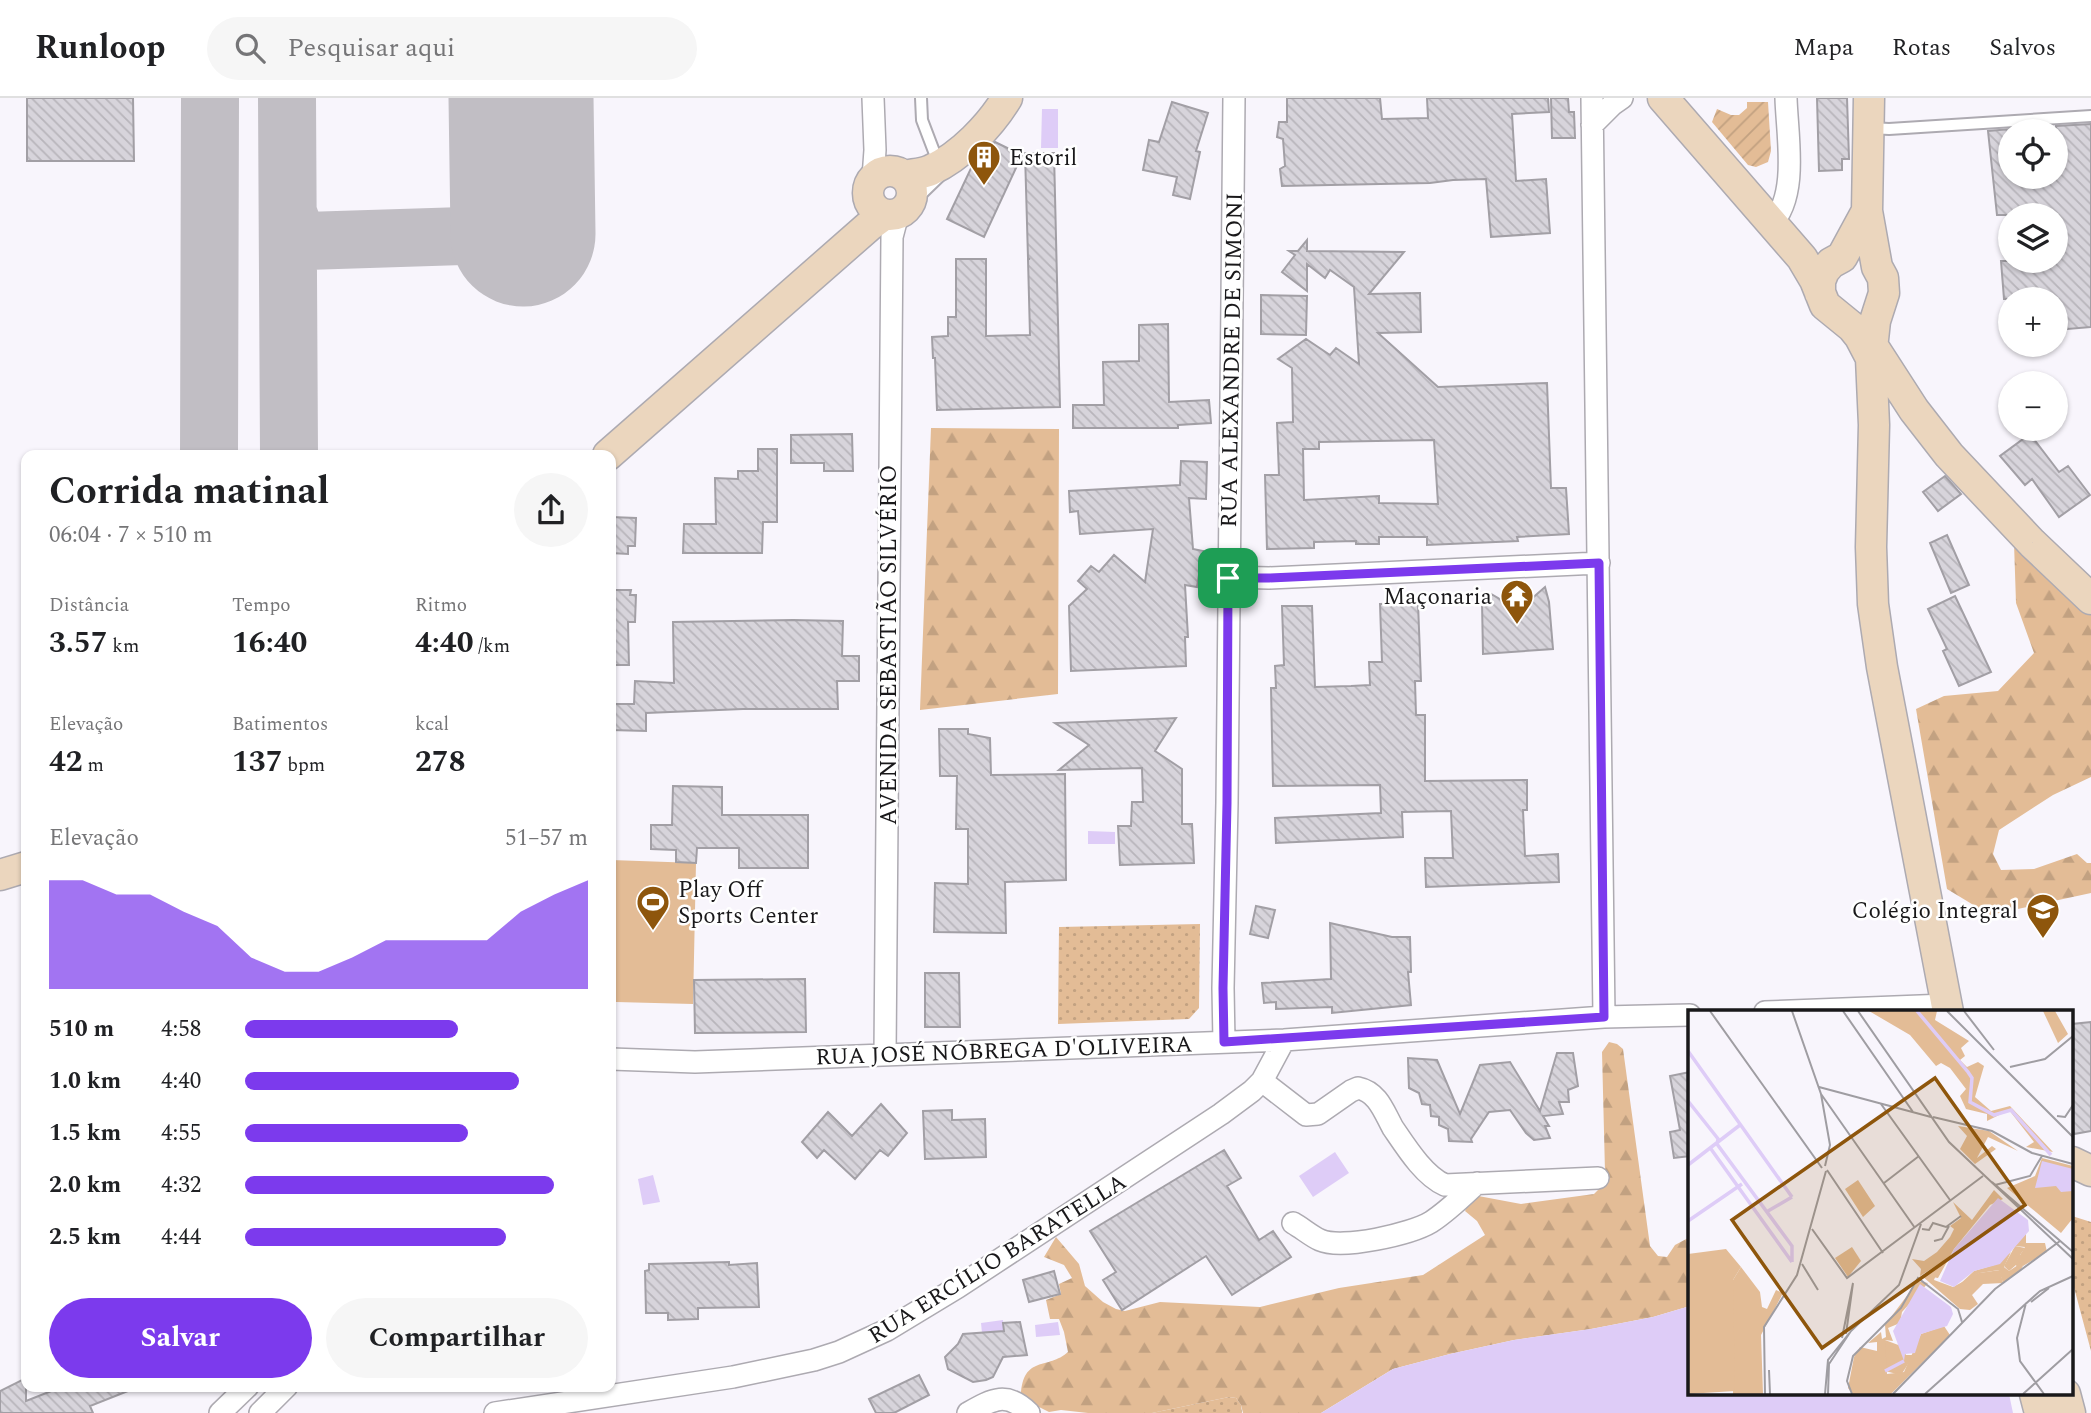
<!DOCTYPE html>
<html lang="pt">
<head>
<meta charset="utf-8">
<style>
  :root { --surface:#fff; --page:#f6f6f6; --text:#202124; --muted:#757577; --line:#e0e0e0; --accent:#7c3aed }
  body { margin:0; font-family:Spectral,serif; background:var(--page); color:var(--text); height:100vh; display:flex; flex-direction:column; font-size:26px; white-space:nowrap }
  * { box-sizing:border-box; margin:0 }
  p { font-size:23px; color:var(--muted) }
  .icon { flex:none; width:38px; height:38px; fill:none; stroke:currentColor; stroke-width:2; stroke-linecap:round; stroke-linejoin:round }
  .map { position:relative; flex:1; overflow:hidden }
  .details { position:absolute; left:21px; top:352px; width:595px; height:942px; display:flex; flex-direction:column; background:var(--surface); border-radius:14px; box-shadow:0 2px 5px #0004 }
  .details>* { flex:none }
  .controls { position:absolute; left:1998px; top:21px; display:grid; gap:14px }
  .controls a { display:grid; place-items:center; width:70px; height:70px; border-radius:50%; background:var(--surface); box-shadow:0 2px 5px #0004; font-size:35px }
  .pin { position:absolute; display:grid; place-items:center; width:60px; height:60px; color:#fff; margin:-30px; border-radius:14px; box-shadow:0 4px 10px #0006 }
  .round { display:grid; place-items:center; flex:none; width:74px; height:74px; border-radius:37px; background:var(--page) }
  .head { display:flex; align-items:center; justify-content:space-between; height:119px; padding:0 28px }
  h1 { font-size:38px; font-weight:700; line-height:52px }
  .figures { display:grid; grid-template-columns:repeat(3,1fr); gap:10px; height:119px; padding:7px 28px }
  .figures div { display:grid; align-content:center }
  .figures b { font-size:30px; font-weight:700 }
  .figures small { font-size:19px; font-weight:400 }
  .figures p { font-size:19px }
  .chart { height:196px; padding:14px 28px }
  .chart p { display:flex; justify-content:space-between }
  .chart svg { width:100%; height:126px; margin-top:7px; fill:var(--accent); opacity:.7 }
  .primary-button { display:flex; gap:14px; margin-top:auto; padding:14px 28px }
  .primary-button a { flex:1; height:80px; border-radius:42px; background:var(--accent); color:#fff; font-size:28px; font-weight:700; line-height:80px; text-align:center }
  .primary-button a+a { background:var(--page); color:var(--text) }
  ul { padding:0 28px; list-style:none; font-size:23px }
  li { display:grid; grid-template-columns:112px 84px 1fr; align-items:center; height:52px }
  li i { height:18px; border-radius:9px; background:var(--accent) }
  header { display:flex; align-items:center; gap:42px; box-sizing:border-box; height:98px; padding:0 35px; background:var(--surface); border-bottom:2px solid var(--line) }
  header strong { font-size:33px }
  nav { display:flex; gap:38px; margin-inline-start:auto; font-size:24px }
  .search { width:490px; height:63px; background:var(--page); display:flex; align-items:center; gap:18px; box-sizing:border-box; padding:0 24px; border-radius:38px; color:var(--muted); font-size:26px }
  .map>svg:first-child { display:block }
  .grass { fill:url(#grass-dots) }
  .forest { fill:url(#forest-firs) }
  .park { fill:#e3bc96 }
  .garden { fill:url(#garden-furrows) }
  .water { fill:#deccf7 }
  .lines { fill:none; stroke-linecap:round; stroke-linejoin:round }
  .taxiway { stroke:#c1bec4; stroke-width:58 }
  .runway { stroke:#c1bec4; stroke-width:145 }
  .building { fill:url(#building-back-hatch); stroke:#a29fa5; stroke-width:2; fill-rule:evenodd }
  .lane-casing { stroke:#adaab1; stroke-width:14 }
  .street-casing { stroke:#adaab1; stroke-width:24 }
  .secondary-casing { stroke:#adaab1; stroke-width:33 }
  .lane { stroke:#fff; stroke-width:10 }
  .street { stroke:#fff; stroke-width:21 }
  .secondary { stroke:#ebd6be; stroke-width:30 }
  .route-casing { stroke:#fff; stroke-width:14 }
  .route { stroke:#7c3aed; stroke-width:9 }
  .labels { text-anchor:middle; stroke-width:5; stroke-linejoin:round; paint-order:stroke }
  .poi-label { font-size:23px; fill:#19181a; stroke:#fff; text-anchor:start }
  .street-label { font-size:23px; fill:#19181a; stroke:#fff }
  .inset-river { fill:none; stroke:#deccf7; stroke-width:3.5 }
  .inset-road { fill:none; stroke:#9f9da2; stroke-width:2 }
  .view { fill:#8e560c; fill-opacity:0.15; stroke:#8e560c; stroke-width:3.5 }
  .inset-edge { fill:none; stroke:#19181a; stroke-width:3.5 }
</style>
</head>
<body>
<header>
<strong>Runloop</strong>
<div class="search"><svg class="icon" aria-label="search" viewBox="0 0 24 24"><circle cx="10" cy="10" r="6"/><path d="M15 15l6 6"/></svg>Pesquisar aqui</div>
<nav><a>Mapa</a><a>Rotas</a><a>Salvos</a></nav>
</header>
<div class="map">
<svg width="2091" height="1315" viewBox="0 0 2091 1315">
  <defs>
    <pattern id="grass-dots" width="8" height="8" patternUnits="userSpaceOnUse" patternTransform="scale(1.75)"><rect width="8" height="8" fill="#e3bc96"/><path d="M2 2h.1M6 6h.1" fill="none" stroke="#c2a181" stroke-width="1.8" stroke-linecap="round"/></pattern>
    <pattern id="forest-firs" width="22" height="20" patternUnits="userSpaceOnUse" patternTransform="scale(1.75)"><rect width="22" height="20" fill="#e3bc96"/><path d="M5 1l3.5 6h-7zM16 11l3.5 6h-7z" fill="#c2a181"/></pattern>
    <pattern id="garden-furrows" width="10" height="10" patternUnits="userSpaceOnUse" patternTransform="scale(1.75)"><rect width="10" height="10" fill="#e3bc96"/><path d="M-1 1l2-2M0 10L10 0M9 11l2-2" fill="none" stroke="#c2a181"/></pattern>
    <pattern id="building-back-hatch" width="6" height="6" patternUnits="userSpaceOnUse" patternTransform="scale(1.75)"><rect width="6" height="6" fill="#d7d4db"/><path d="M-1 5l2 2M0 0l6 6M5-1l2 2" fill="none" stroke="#b8b5bb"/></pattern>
  </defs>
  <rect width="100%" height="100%" fill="#f8f5fc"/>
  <path class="grass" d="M1200,826L1199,910L1189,921L1058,926L1059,829Z
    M2072,1118L2091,1124V1253L2072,1182Z
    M1229,1299L1236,1300L1241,1307L1242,1315H1152Z"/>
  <path class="forest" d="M931,330L1059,331L1058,596L920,612Z
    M2014,445L2091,508V679L2053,697L1999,732L1993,756L2001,772L2034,771L2077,756L2087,765H2091V795L1990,817L1947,791L1916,611L1944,598L1998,593L2034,555L2016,505Z
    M1609,944L1617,946L1623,951L1650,1148L1658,1158L1667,1159L1675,1147L1690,1139V1208L1653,1219L1591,1231L1514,1242L1450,1256L1393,1271L1321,1315H1243L1241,1307L1236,1300L1229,1299L1152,1315H1088L1061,1312L1049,1314L1037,1308L1021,1297C1023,1257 1048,1272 1068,1254L1064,1234L1059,1221H1050L1046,1202L1061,1196L1059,1186L1072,1180L1064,1167L1044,1159L1056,1139L1079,1166L1085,1188L1103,1204L1116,1211L1125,1213L1160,1204L1260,1209L1339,1190L1423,1177L1485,1137L1477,1123L1465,1113L1473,1097L1521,1106L1594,1096L1602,1088L1605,1074L1602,954Z"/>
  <path class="park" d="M611,762L696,765L693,906L616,904L614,957H611Z"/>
  <path class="garden" d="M1747,4H1768L1771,53L1768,64L1756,69L1748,67L1712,24L1717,11L1731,17H1739L1747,10Z"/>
  <path class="water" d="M1042,11H1058V50H1041Z
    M1088,733L1115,734V746H1088Z
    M1335,1054L1349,1075L1313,1099L1299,1078Z
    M653,1077L660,1104L643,1107L638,1081Z
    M1690,1208V1296H2009L2013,1315H1321L1393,1271L1450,1256L1514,1242L1591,1231L1653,1219Z
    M1003,1222L1004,1233L982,1235L981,1225Z
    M1058,1224L1060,1237L1036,1239L1035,1227Z"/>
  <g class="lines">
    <path class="taxiway" d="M287,0L289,357
      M288,115C292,127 295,136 306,143L523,136
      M209,357L210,0"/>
    <path class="runway" d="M521,0L523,136"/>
  </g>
  <path class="building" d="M27,0H133L134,63H27Z
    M1287,0H1380L1382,21L1428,20L1427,0H1548L1549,14L1512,16L1516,83L1546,81L1550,135L1491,139L1486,81L1453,82L1430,85L1282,88L1280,71L1285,68L1283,41L1277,39L1279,24H1287Z
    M1551,0H1568L1569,14H1574L1575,40H1552Z
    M1817,0H1847L1849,61H1842V72L1819,73Z
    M1172,4L1208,15L1196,53L1200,54L1190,101L1173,97L1177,79L1143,72L1149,42L1159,44Z
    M2091,26V229L2056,232V201H2004L2001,163H2056V117H1997L1988,33L2011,31V79H2056V28Z
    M995,44L1022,57L984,139L947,121L973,66Z
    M1025,55H1054L1060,309L937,312L935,260H933L932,239L948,238V219H956V161H986V238L1030,237L1028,161H1030L1028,160Z
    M1307,142V153L1404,154L1369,196L1420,195L1421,234L1378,235L1438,289L1547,285L1551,390H1566L1569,436L1517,439L1518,443L1427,447V439H1379V446H1356V443L1314,444V450L1267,451L1265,377H1279L1277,325L1293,324L1292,270L1278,261L1306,241L1330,257L1336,250L1359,266L1354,189L1330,172L1325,180L1307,166V193L1282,174L1295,157L1289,153H1298ZM1434,342L1438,406L1379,405V398L1304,402L1303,351H1319V344Z
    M1261,197L1307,198L1306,237L1261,236Z
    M1168,226L1169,304L1209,302L1211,325L1178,327V330H1073V307H1104L1103,264L1139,263V227Z
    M852,336L853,373H824V365H791V337Z
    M2030,336L2059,374L2068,368L2090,397L2059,419L2032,381L2025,387L2000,358Z
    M758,351H777V424H763L762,455H683L684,426H716L715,380L738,381V373H758Z
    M1181,363L1207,364L1206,401L1189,400L1193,451L1203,453L1197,489L1185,487L1188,539H1185L1186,568L1071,573L1069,508L1087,491L1078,483L1091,468L1099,474L1114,457L1145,484L1153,431L1080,436L1078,413L1070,414L1069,393L1180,387Z
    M1945,378L1961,396L1938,413L1923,394Z
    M611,419L636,420L635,448H628V456L611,455Z
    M1947,437L1969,487L1951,495L1930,445Z
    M1545,489L1549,504L1553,551L1483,556L1482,504L1484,501L1491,496L1505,504L1529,503Z
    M611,492H631L630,497H636L635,524H628L629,567H611Z
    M1955,498L1991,574L1959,588L1943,553L1947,551L1928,511Z
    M1418,505L1421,583H1415L1416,617H1425V683L1527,682V712H1523L1525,758L1558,756L1559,784L1426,789L1425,760H1453L1451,713L1402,714L1403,739L1276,745L1275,720L1381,715L1380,687L1273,688L1271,590H1276L1275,568L1284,567L1282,508H1312L1315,589L1351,588L1370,587L1369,564H1382L1380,506Z
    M793,522L843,523L842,558H859V583H837L838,611H743L646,615V633L611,632V606H634L635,583L674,585L673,524Z
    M1176,620L1155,653L1182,671V726H1192L1194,765L1120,767L1118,728H1131L1132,704H1143L1142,670L1059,672L1089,647L1055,625Z
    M939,631H968V636L990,640L991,677L1065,676L1066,782L1005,784L1006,835L934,834L935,785L968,786V731H956L957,678H940Z
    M673,688L722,689V717H808V770H739V750H697L696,765L676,764V752L651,751V727H672Z
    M1256,808L1275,812L1268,840L1250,836Z
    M1330,825L1392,839H1410L1411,874H1408L1411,907L1332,915V909L1276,911V904L1264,905L1262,885L1331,881Z
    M925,875H959L960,929H925Z
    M805,881L806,934L695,935L694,882Z
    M2091,924V1033L2074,1036L2072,1022V926Z
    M1557,955H1573L1578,988L1568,992L1569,1004H1559L1563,1016L1543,1018L1549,1028H1545L1550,1040L1534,1042L1526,1035L1510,1012L1489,1014L1471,1041L1472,1044L1449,1043L1448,1031L1439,1027V1019L1431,1018L1430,1007L1422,1006L1419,995L1409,990L1408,960L1437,962L1460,1016L1480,967L1510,964L1540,1013Z
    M1690,974V1058L1674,1060L1670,1034L1680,1032L1670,978Z
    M881,1006L907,1035L888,1058L880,1052L855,1081L824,1052L817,1060L802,1044L828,1014L852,1038Z
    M952,1012V1022L985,1021L986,1059L925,1061L923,1013Z
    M1224,1052L1241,1080L1227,1088L1259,1142L1273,1133L1291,1159L1232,1197L1206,1158L1122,1212L1103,1182L1116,1174L1090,1133Z
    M729,1164V1167L757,1165L759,1209L698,1210V1221L668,1222V1215H646L645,1173L649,1172V1166Z
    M1054,1173L1060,1196L1029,1204L1023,1182Z
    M1020,1224L1027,1257L1003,1259L993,1279L986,1282L973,1284L948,1271L945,1259L958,1246L963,1236L1004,1233L1003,1225Z
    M919,1277L929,1297L894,1315H876L869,1301Z
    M26,1280V1303L64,1288L138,1289L90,1308L93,1315H0V1293Z"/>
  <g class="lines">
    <defs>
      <path id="lane" d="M921,0L922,22L938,64
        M1871,30L1889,31L2091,18
        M907,110L939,79"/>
      <path id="street" d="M873,0L875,52L873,80
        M1592,0L1604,919
        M1592,27L1612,7L1622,0
        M1771,126C1799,98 1787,37 1786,0
        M1228,479L1269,480L1599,465
        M1765,914L1946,907
        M1224,944L1223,890L1227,705L1234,0
        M885,956L892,139L898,116
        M611,961L695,964L1284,942L1604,919L1690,917
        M1262,983L1306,1017L1318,1016L1351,993L1358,990C1378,994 1384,1014 1393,1030C1406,1049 1424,1078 1445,1087L1598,1080
        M1293,1125C1302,1130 1311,1138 1320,1142C1342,1152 1411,1136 1431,1124C1448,1113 1462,1099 1477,1085
        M220,1315L248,1288
        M260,1315L287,1288
        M495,1315L733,1279L814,1262L839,1254L887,1232L958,1189L1221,1016L1252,993L1262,983L1284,942
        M968,1315C993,1301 1007,1293 1029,1315"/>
      <path id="secondary" d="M1663,0L1802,160L1815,182L1825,207L1852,229L1860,239L1871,260
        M1869,0L1867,113L1877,169L1883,180L1884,195L1875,223L1871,260L1874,327L1871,449L1873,506L1882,569L1948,914
        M868 95a22 22 0 1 1 44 0a22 22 0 1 1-44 0Z
        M904,78C913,76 923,76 931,72C961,58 990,28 1007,0
        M1820,195V183L1824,173L1831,165L1842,159L1867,113
        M1872,247L1914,312L1949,357L2032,445L2091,501
        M608,357L869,128L884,117
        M0,777L26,769
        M2072,1064L2091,1073
        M2035,1296L2040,1315
        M2065,1296L2070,1315"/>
    </defs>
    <use href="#lane" class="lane-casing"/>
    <use href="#street" class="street-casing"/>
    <use href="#secondary" class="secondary-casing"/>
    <use href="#lane" class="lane"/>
    <use href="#street" class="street"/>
    <use href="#secondary" class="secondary"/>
  </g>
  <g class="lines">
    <defs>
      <path id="route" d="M1599,465L1604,919L1224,944L1223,890L1227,705L1228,480H1269Z"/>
    </defs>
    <use href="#route" class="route-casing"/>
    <use href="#route" class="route"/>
  </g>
  <defs>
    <symbol id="building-pin" viewBox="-11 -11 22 30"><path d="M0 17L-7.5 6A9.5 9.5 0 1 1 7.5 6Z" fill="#8e560c" stroke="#fff"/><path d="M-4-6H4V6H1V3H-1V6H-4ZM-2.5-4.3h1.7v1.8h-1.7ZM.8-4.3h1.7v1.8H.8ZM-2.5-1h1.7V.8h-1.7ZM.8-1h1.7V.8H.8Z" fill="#fff"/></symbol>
    <symbol id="temple-pin" viewBox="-11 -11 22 30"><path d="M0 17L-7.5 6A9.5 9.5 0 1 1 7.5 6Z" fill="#8e560c" stroke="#fff"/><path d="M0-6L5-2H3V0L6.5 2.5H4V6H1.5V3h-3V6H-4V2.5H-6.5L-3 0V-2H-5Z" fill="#fff"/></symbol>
    <symbol id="stadium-pin" viewBox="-11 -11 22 30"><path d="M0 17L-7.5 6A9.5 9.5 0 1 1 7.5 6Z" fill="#8e560c" stroke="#fff"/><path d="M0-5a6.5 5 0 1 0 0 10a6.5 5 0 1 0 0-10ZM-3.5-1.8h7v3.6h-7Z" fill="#fff"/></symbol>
    <symbol id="school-pin" viewBox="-11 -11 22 30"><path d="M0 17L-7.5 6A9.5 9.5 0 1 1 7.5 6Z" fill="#8e560c" stroke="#fff"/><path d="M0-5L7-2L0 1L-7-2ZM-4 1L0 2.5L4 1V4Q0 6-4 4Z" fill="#fff"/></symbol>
  </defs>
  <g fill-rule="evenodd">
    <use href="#building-pin" x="965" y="40" width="38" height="52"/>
    <use href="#temple-pin" x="1498" y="479" width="38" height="52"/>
    <use href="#stadium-pin" x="634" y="785" width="38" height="52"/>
    <use href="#school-pin" x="2024" y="793" width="38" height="52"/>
  </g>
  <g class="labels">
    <g class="poi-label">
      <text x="1009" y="67">Estoril</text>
      <text x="1492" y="506" text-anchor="end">Maçonaria</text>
      <text x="678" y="799">Play Off<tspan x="678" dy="26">Sports Center</tspan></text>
      <text x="2018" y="820" text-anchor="end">Colégio Integral</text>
    </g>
    <g class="street-label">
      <text transform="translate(1231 262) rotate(-89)" y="8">RUA ALEXANDRE DE SIMONI</text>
      <text transform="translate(888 547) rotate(-90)" y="8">AVENIDA SEBASTIÃO SILVÉRIO</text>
      <text transform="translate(1004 952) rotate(-2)" y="8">RUA JOSÉ NÓBREGA D'OLIVEIRA</text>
      <text transform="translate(997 1160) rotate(-32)" y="8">RUA ERCÍLIO BARATELLA</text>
    </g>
  </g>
  <g transform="translate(1688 912)">
    <rect width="385" height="385" fill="#f8f5fc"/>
    <path d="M354,148L385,156V208L373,223L319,178L347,166ZM327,236L337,238L332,245L335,256L331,262L328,255L321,261L316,256ZM253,252L246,270L265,277L291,263L312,260L315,273L295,274L284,285L290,294L282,300L272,299L234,266ZM53,257L72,282L74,297L79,299L88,280L95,283L73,325L75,384H45V270ZM197,330L213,336L218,345H226L213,365L197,361Z" fill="#e3bc96"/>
    <path d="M181,1H249L247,10L281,31L273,38L277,46L272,50L279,57L290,52L296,56L287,87L303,101L322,96L365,142L338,137L346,132L321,100L299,111V104L278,99L272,86L278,79L262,58L253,53L248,56L222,25ZM355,1H367L380,24L370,33ZM270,116L301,121L330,141L300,127L289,148L304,136L308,139L287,154L272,139L279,126ZM170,170L187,196L175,207L157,179ZM306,180L315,189L302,195L266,239L250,268L244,267L254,252L232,266L233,259L224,249L236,251L249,242L262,227L266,219L262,216L273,208L265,192L284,210ZM338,223V233H357L359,242L335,256L329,250L337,237L327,236ZM38,239L53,257L45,270L47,381L0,384V244ZM323,242L316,257L321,261L330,255L331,262L315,273L311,260L292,263L271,275L286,261L306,255ZM230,271L240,273L214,302L212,313L200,318L205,331L197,330L199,364L216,362L233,324L256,316L262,325L203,384H165L160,378L166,347L172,337L189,341V332L180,333L193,322L194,329L198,327L197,315Z" fill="#e3bc96"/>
    <path d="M164,237L173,251L160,267L147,248Z" fill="#e3bc96"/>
    <path d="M354,151L385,159V181L373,182L368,176L347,178ZM310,188L340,210L341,221L312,254L286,261L266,277L252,271L266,239ZM232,274L263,297L265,304L259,316L233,324L227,343L217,344L216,351L205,321Z" fill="#deccf7"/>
    <path class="inset-river" d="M229,1L280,62L284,68L282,92L306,105L323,100L363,145M0,41L104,187M0,91L31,130M30,129L29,134L104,236V252M23,139L104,252M0,155L52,115M80,201L104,187M0,211L54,174M197,361L216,351"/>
    <path class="inset-road" d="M22,1L134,158M104,1L133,84L142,135L137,156M155,1L225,102M170,1L261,132L385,249M259,1L385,127M276,1L306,40M322,57L357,49L385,26M131,77L243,107M133,84L227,218M193,94L262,190M369,106L377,107L385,95M245,107L304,121L344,143L385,154M139,160L195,243M304,172L385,242M196,173L231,146M307,175L342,166L354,146M124,219L159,268L295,166M234,219L241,220L245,213L258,217L273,206M246,231L254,229L261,216M114,254L130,280M343,292L361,278M338,293L329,328L332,351L356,384M163,321L211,275L233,214M154,328L165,273L158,324M81,360L82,384M77,384L76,317L109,265L138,161M137,384L140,350L163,321L141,354L140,384M164,384L159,371L165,346L213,298L230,268L270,299L274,312M205,384L307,279L372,231M237,384L352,281L385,266M335,384L385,339"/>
    <path class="view" d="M247,68L337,195L134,338L44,210Z"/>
    <rect width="385" height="385" class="inset-edge"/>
  </g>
</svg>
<div class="controls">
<a><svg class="icon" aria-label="locate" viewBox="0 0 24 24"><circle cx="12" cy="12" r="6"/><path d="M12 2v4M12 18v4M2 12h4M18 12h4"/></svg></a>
<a><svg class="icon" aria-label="layers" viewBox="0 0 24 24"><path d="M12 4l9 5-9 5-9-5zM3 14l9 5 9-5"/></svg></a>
<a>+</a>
<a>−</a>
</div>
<div class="pin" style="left:1228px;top:480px;background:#1e9e55"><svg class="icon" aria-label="arrive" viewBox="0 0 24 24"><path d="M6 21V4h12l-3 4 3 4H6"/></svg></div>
<section class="details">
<div class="head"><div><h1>Corrida matinal</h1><p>06:04 · 7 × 510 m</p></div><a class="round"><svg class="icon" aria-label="share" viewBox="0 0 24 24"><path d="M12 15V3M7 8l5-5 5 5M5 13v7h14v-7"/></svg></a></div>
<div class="figures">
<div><p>Distância</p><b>3.57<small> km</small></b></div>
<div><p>Tempo</p><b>16:40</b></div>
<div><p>Ritmo</p><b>4:40<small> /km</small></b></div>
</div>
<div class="figures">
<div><p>Elevação</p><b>42<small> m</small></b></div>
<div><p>Batimentos</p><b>137<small> bpm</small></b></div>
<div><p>kcal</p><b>278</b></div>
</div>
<div class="chart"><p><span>Elevação</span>51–57 m</p>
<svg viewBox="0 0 160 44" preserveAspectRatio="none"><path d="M0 44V6L10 6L20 11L30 11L40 17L50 22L60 33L70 38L80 38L90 33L100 27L110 27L120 27L130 27L140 17L150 11L160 6V44z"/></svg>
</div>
<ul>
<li><b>510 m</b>4:58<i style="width:62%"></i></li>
<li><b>1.0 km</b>4:40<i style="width:80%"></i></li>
<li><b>1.5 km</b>4:55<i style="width:65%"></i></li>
<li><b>2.0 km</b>4:32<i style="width:90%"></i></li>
<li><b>2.5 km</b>4:44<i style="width:76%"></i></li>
</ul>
<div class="primary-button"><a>Salvar</a><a>Compartilhar</a></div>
</section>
</div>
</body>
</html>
